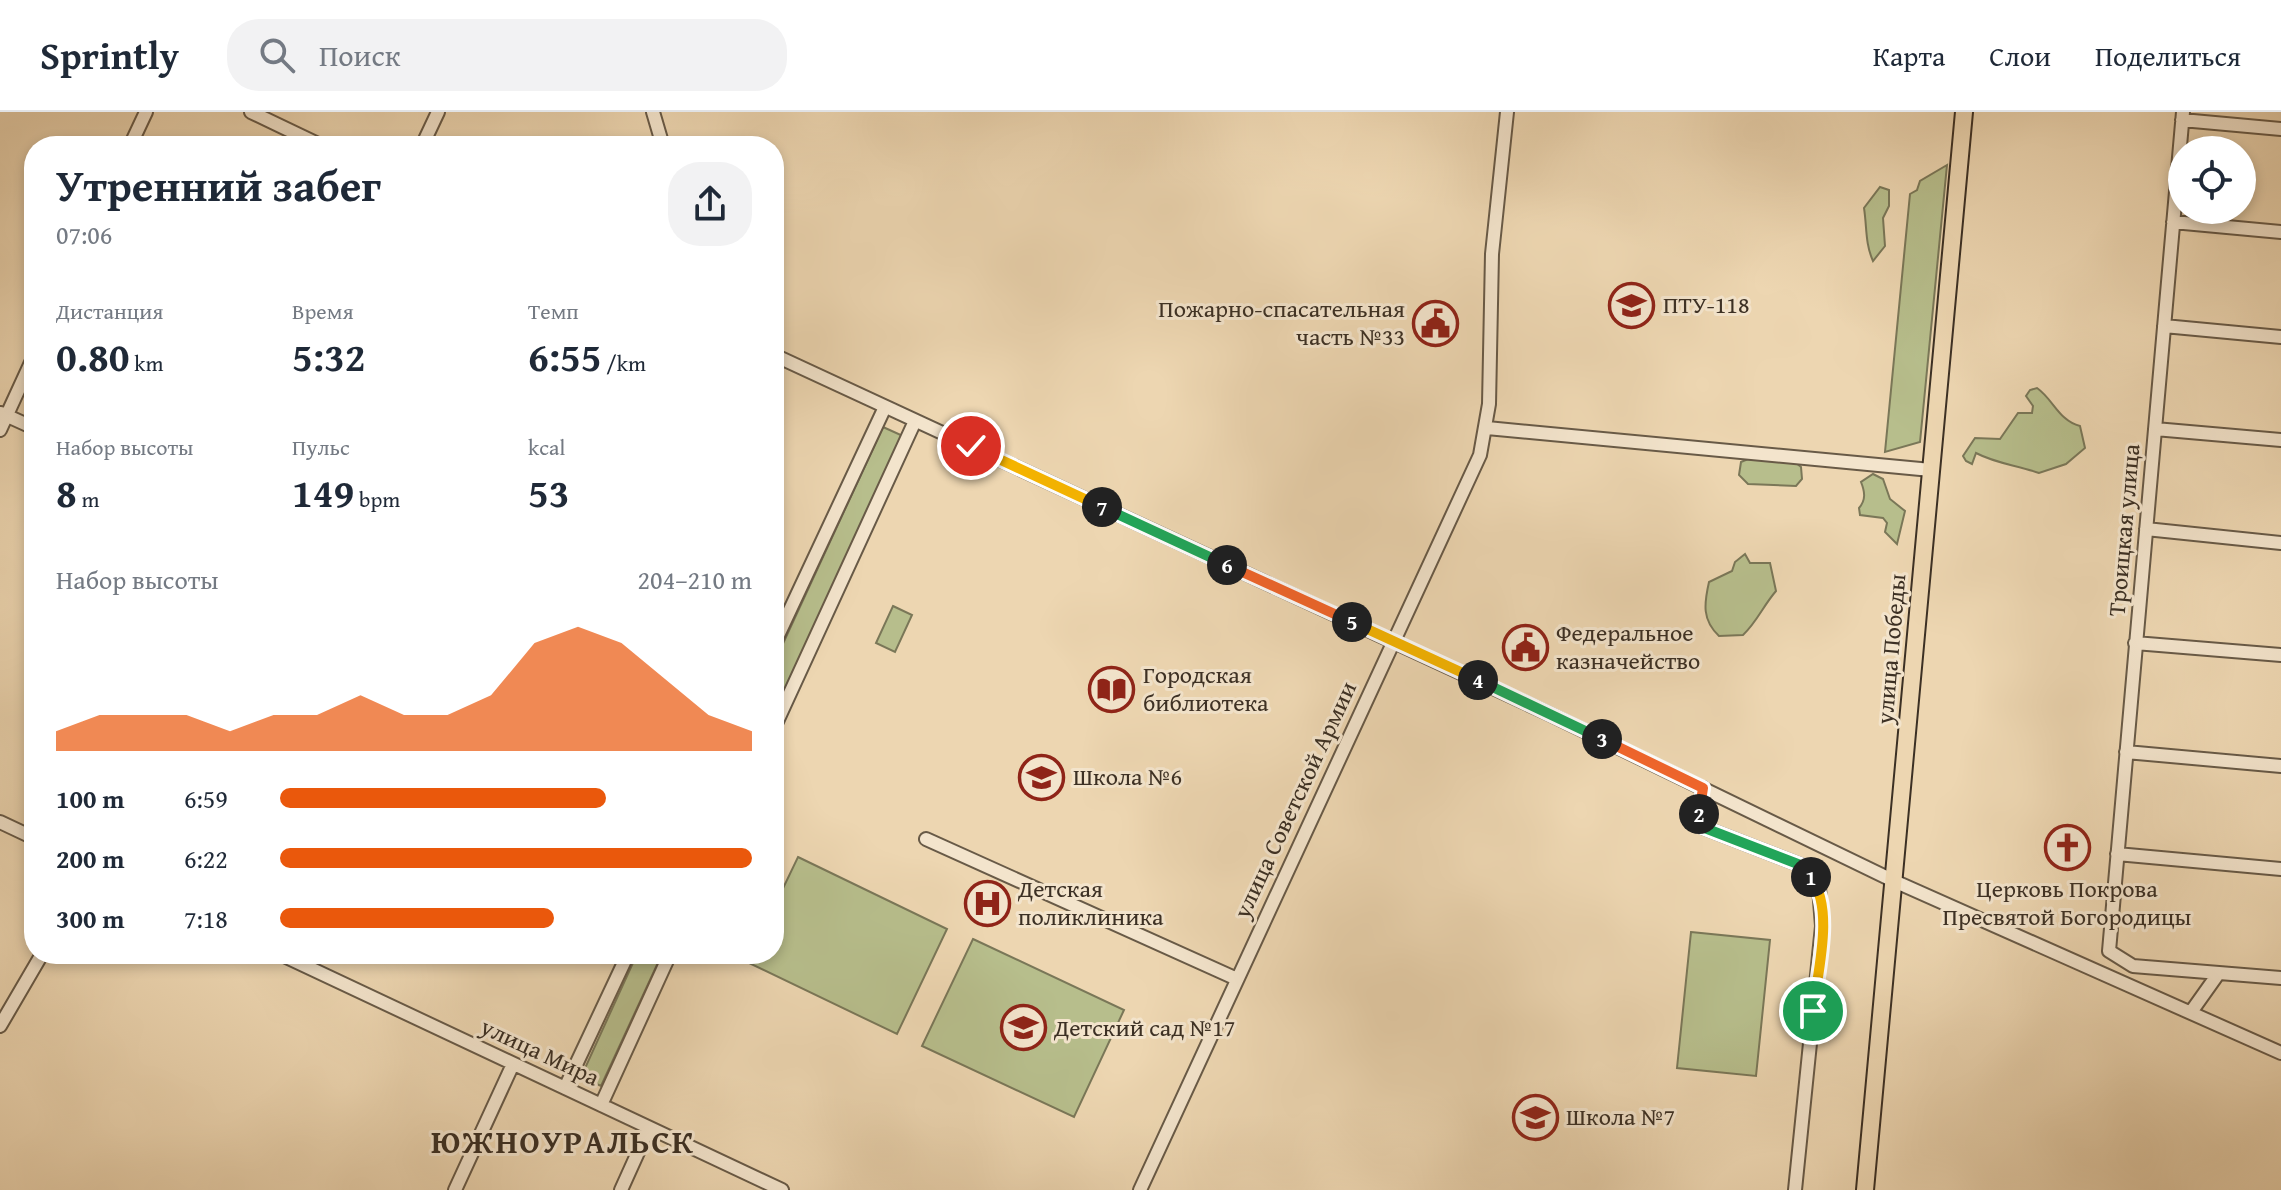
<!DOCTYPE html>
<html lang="ru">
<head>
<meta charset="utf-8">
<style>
  :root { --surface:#fff; --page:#f2f2f3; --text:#1f2937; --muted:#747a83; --line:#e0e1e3; --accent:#ea580c }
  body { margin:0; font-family:"Gentium Book Plus",serif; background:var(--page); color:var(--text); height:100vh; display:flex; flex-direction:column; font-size:30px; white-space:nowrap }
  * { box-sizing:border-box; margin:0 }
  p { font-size:26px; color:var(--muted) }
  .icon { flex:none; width:44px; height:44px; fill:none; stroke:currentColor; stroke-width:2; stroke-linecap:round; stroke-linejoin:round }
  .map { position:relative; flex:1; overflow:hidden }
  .details { position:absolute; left:24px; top:24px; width:760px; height:828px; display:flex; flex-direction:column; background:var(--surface); border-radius:32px; box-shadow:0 4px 12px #0003 }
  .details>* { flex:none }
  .fabs { position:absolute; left:2168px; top:24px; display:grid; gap:16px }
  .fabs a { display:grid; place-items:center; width:88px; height:88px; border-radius:50%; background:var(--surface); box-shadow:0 4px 12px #0003; font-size:40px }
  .pin { position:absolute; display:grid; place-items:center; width:68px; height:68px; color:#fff; margin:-34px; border:4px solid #fff; border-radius:50%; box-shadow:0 2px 8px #0007 }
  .km { position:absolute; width:40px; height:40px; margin:-20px; border-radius:50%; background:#222; color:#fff; font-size:22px; line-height:40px; text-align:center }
  .round { display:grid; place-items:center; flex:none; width:84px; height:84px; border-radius:32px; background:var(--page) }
  .headline { display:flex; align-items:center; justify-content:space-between; height:136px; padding:0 32px }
  h1 { font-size:44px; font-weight:600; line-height:60px }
  .stats { display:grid; grid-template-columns:repeat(3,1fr); gap:12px; height:136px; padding:8px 32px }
  .stats div { display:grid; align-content:center }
  .stats b { font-size:40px; font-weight:600 }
  .stats small { font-size:22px; font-weight:400 }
  .stats p { font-size:22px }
  .chart { height:224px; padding:16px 32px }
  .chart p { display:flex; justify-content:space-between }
  .chart svg { width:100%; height:144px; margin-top:8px; fill:var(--accent); opacity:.7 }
  ul { padding:0 32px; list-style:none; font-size:26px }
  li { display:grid; grid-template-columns:128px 96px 1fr; align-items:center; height:60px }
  li i { height:20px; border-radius:10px; background:var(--accent) }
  header { display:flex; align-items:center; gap:48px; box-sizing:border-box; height:112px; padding:0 40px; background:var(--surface); border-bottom:2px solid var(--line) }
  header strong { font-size:38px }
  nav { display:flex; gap:44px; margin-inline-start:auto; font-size:28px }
  .search { width:560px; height:72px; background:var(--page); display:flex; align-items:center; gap:20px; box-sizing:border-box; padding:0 28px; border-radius:32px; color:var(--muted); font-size:30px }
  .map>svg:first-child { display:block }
  .green { fill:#b7be8c; stroke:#7a7758; stroke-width:2 }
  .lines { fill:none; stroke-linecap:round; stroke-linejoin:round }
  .minor-casing { stroke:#685a47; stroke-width:16 }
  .highway-casing { stroke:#3c3024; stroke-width:20 }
  .minor { stroke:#f3e4cc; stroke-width:12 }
  .highway { stroke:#edd6b1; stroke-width:16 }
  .split-1-casing { stroke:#fff; stroke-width:16 }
  .split-2-casing { stroke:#fff; stroke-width:16 }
  .split-3-casing { stroke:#fff; stroke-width:16 }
  .split-4-casing { stroke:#fff; stroke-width:16 }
  .split-5-casing { stroke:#fff; stroke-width:16 }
  .split-6-casing { stroke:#fff; stroke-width:16 }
  .split-7-casing { stroke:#fff; stroke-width:16 }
  .split-8-casing { stroke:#fff; stroke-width:16 }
  .split-1 { stroke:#f5b400; stroke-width:10 }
  .split-2 { stroke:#22a559; stroke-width:10 }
  .split-3 { stroke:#f0652b; stroke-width:10 }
  .split-4 { stroke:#22a559; stroke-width:10 }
  .split-5 { stroke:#f5b400; stroke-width:10 }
  .split-6 { stroke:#f0652b; stroke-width:10 }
  .split-7 { stroke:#22a559; stroke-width:10 }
  .split-8 { stroke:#f5b400; stroke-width:10 }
  .labels { text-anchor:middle; stroke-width:6; stroke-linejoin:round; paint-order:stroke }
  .poi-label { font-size:24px; fill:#3c3024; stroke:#f3e4cc; text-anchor:start }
  .street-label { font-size:24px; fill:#3c3024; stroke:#f3e4cc }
  .district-label { font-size:32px; font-weight:bold; letter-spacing:2px; fill:#3c3024; stroke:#f3e4cc }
</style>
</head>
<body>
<header>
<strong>Sprintly</strong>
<div class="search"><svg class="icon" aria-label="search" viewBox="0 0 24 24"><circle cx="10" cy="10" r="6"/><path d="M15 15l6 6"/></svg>Поиск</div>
<nav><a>Карта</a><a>Слои</a><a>Поделиться</a></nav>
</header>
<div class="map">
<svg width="2281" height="1078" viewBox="0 0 2281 1078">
  <rect width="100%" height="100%" fill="#edd6b1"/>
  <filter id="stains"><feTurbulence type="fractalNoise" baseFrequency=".0025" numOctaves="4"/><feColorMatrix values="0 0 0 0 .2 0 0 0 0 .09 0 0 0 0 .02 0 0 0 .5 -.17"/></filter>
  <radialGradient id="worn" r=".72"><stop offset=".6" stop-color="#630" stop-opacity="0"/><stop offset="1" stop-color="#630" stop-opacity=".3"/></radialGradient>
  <path class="green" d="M1947,53L1920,330L1885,340L1910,82L1917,78L1920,69Z
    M1880,75L1889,78V94L1883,106L1885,134L1873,149C1865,131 1867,115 1864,96Z
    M2037,276C2053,287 2059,309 2080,314L2085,336L2066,352L2039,361C2017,353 1997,352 1976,341L1972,352L1966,349L1963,344L1975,326L2000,327L2018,301H2032L2033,294L2026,284L2030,278Z
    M883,315L903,324L774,603V551Z
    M1748,347L1795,350L1801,355L1802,367L1796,374L1748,372L1739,363L1741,350Z
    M1873,362L1883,367L1890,387L1905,399L1897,432L1885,420L1887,411L1883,406L1860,403L1859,396C1866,388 1865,380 1861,370Z
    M1745,442L1750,451H1770L1776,479C1763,494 1757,510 1743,523L1719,524C1702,508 1704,492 1709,470L1732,459L1735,450Z
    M893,494L912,503L895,540L876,531Z
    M798,745L947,817L897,922L747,850L751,842H774V795Z
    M1691,820L1770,828L1756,964L1677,956Z
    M973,827L1124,898L1074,1005L922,934Z
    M637,842H662L601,974L581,965Z"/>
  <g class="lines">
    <defs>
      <path id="minor" d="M251,0L322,34
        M653,0L663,34
        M2183,0L2109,839L2133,854L2281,866
        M2182,8L2281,17
        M130,34L146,0
        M422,34L438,0
        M2173,110L2281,120
        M2164,214L2281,225
        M774,243L1547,601L1894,769L2281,941
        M1,301L34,316
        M1487,316L1931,358
        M2155,317L2281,328
        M0,318L34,244
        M2146,417L2281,431
        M2135,531L2281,543
        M774,532L885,295
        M774,616L915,309
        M2126,640L2281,654
        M1703,676L1697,713L1803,754L1819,776L1822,814L1795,1078
        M0,710L34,726
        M926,727L1237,867
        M2117,742L2281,757
        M280,842L782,1078
        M2191,900L2218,862
        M0,914L42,842
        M565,976L628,842
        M601,993L670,842
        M455,1078L513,952
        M621,1078L649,1016
        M1140,1078L1480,343L1489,292L1492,142L1507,0"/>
      <path id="highway" d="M1865,1078L1964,0"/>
    </defs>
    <use href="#minor" class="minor-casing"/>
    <use href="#highway" class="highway-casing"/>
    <use href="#minor" class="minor"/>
    <use href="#highway" class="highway"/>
  </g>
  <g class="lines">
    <defs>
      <path id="split-1" d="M1811,765C1835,798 1817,861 1813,899"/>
      <path id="split-2" d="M1699,702L1697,713L1803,754L1811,765"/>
      <path id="split-3" d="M1602,627L1703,676L1699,702"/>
      <path id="split-4" d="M1478,568L1602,627"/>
      <path id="split-5" d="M1352,510L1478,568"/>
      <path id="split-6" d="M1227,453L1352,510"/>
      <path id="split-7" d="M1102,395L1227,453"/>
      <path id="split-8" d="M971,334L1102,395"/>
    </defs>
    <use href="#split-1" class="split-1-casing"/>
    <use href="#split-2" class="split-2-casing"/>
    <use href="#split-3" class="split-3-casing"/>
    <use href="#split-4" class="split-4-casing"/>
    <use href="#split-5" class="split-5-casing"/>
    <use href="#split-6" class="split-6-casing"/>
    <use href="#split-7" class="split-7-casing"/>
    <use href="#split-8" class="split-8-casing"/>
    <use href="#split-1" class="split-1"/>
    <use href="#split-2" class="split-2"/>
    <use href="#split-3" class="split-3"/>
    <use href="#split-4" class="split-4"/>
    <use href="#split-5" class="split-5"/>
    <use href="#split-6" class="split-6"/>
    <use href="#split-7" class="split-7"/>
    <use href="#split-8" class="split-8"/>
  </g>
  <defs>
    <symbol id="university-ring" viewBox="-11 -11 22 22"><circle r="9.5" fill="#f3e4cc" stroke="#8f2418" stroke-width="1.5"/><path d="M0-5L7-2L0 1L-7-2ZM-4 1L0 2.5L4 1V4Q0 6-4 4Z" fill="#8f2418"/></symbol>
    <symbol id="civic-ring" viewBox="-11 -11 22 22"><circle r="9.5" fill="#f3e4cc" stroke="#8f2418" stroke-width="1.5"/><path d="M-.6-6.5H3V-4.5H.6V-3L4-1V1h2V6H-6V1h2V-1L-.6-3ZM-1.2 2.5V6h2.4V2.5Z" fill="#8f2418"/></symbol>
    <symbol id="library-ring" viewBox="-11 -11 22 22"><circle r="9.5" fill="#f3e4cc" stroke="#8f2418" stroke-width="1.5"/><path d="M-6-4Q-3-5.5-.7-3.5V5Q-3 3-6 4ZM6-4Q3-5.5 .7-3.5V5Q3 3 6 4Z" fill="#8f2418"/></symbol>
    <symbol id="school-ring" viewBox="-11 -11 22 22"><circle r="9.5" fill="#f3e4cc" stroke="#8f2418" stroke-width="1.5"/><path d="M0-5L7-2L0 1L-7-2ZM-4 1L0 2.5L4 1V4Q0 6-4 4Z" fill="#8f2418"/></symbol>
    <symbol id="church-ring" viewBox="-11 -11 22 22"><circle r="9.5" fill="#f3e4cc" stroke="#8f2418" stroke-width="1.5"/><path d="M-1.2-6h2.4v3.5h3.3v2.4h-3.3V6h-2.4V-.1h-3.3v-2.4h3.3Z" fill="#8f2418"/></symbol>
    <symbol id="hospital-ring" viewBox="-11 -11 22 22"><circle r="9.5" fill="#f3e4cc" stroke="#8f2418" stroke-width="1.5"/><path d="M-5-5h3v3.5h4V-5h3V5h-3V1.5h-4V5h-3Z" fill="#8f2418"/></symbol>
  </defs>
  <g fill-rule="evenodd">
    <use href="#university-ring" x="1606" y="168" width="51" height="51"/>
    <use href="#civic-ring" x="1410" y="186" width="51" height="51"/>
    <use href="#civic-ring" x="1500" y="510" width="51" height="51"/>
    <use href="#library-ring" x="1086" y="552" width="51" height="51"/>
    <use href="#school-ring" x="1016" y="640" width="51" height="51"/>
    <use href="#church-ring" x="2042" y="710" width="51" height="51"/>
    <use href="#hospital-ring" x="962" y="766" width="51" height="51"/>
    <use href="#school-ring" x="998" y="890" width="51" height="51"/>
    <use href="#school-ring" x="1510" y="980" width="51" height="51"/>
  </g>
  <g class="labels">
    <g class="poi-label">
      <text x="1663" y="201">ПТУ-118</text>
      <text x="1405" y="205" text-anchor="end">Пожарно-спасательная<tspan x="1405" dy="28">часть №33</tspan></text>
      <text x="1556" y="529">Федеральное<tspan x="1556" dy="28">казначейство</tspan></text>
      <text x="1143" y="571">Городская<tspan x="1143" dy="28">библиотека</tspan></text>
      <text x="1073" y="673">Школа №6</text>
      <text x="1018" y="785">Детская<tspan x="1018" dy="28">поликлиника</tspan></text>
      <text x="2067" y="785" text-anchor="middle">Церковь Покрова<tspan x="2067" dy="28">Пресвятой Богородицы</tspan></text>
      <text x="1054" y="924">Детский сад №17</text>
      <text x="1566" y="1013">Школа №7</text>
    </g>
    <g class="street-label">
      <text transform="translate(2124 418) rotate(-85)" y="8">Троицкая улица</text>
      <text transform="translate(1891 537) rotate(-85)" y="8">улица Победы</text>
      <text transform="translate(1295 688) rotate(-65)" y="8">улица Советской Армии</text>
      <text transform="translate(540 940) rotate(25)" y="8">улица Мира</text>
    </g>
    <g class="district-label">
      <text x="563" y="1041">ЮЖНОУРАЛЬСК</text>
    </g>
  </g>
  <rect width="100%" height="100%" filter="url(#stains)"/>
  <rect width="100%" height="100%" fill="url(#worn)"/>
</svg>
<div class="fabs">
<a><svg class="icon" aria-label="locate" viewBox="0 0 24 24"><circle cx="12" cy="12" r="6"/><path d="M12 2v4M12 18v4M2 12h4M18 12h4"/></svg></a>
</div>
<div class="pin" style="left:1813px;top:899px;background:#1e9e55"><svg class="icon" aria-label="arrive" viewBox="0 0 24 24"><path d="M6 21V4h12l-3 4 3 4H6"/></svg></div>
<div class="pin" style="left:971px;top:334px;background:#d93025"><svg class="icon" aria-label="check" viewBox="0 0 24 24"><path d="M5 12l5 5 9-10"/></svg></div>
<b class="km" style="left:1811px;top:765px">1</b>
<b class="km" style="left:1699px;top:702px">2</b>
<b class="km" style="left:1602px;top:627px">3</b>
<b class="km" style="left:1478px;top:568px">4</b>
<b class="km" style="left:1352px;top:510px">5</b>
<b class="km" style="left:1227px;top:453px">6</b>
<b class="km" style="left:1102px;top:395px">7</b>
<section class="details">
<div class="headline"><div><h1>Утренний забег</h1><p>07:06</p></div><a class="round"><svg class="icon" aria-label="share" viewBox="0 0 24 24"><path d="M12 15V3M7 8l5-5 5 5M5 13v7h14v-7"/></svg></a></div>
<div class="stats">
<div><p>Дистанция</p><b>0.80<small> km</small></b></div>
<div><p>Время</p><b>5:32</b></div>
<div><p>Темп</p><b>6:55<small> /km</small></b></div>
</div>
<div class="stats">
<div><p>Набор высоты</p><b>8<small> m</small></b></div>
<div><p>Пульс</p><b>149<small> bpm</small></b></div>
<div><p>kcal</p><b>53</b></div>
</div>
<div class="chart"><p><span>Набор высоты</span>204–210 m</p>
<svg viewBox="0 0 160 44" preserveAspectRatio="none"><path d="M0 44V38L10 33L20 33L30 33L40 38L50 33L60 33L70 27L80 33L90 33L100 27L110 11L120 6L130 11L140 22L150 33L160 38V44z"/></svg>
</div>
<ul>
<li><b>100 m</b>6:59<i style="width:69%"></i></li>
<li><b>200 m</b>6:22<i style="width:100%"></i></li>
<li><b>300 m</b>7:18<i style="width:58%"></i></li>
</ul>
</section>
</div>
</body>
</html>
